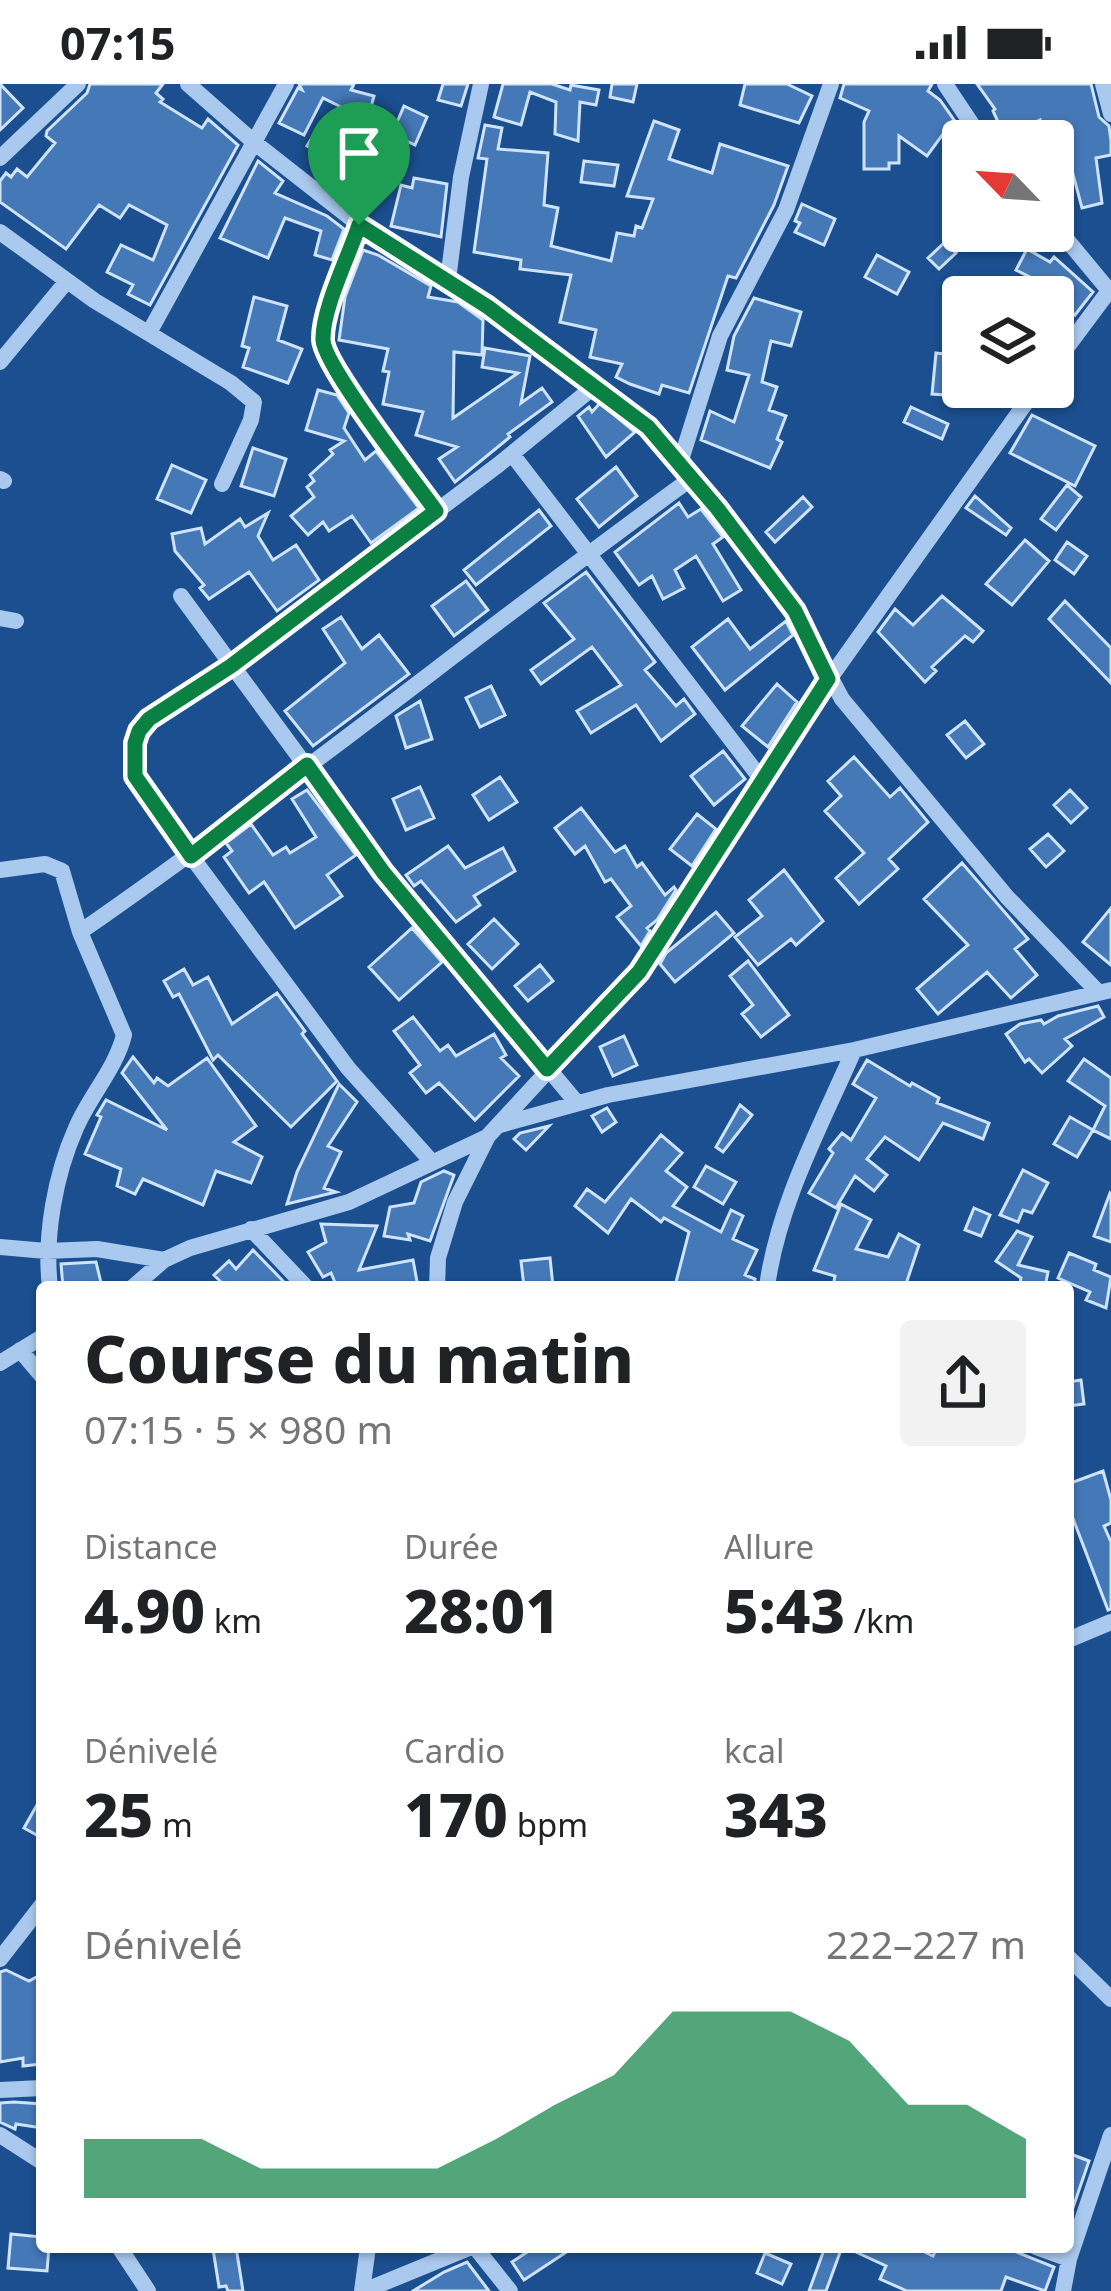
<!DOCTYPE html>
<html lang="fr">
<head>
<meta charset="utf-8">
<style>
  :root { --surface:#fff; --page:#f2f2f2; --text:#202124; --muted:#757577; --accent:#0b8043 }
  body { margin:0; font-family:"Noto Sans",sans-serif; background:var(--page); color:var(--text); height:100vh; display:flex; flex-direction:column; font-size:45px; white-space:nowrap }
  * { box-sizing:border-box; margin:0 }
  p { font-size:39px; color:var(--muted) }
  .icon { flex:none; width:66px; height:66px; fill:none; stroke:currentColor; stroke-width:2; stroke-linecap:round; stroke-linejoin:round }
  .map { position:relative; flex:1; overflow:hidden }
  .drawer { position:absolute; left:36px; top:1197px; width:1038px; height:972px; display:flex; flex-direction:column; background:var(--surface); border-radius:12px; box-shadow:0 3px 9px #0004 }
  .drawer>* { flex:none }
  .needle { width:78px; rotate:295deg }
  .controls { position:absolute; left:942px; top:36px; display:grid; gap:24px }
  .controls a { display:grid; place-items:center; width:132px; height:132px; border-radius:12px; background:var(--surface); box-shadow:0 3px 9px #0004; font-size:60px }
  .pin { position:absolute; display:grid; place-items:center; width:102px; height:102px; color:#fff; margin:-123px -51px; border-radius:50% 50% 50% 0; rotate:-45deg; box-shadow:0 0 12px #0007 }
  .pin .icon { rotate:45deg }
  .round { display:grid; place-items:center; flex:none; width:126px; height:126px; border-radius:12px; background:var(--page) }
  .head { display:flex; align-items:center; justify-content:space-between; height:204px; padding:0 48px }
  h1 { font-size:66px; font-weight:800; line-height:90px }
  .figures { display:grid; grid-template-columns:repeat(3,1fr); gap:18px; height:204px; padding:12px 48px }
  .figures div { display:grid; align-content:center }
  .figures b { font-size:60px; font-weight:800 }
  .figures small { font-size:33px; font-weight:400 }
  .figures p { font-size:33px }
  .chart { height:336px; padding:24px 48px }
  .chart p { display:flex; justify-content:space-between }
  .chart svg { width:100%; height:216px; margin-top:12px; fill:var(--accent); opacity:.7 }
  .status { display:flex; justify-content:space-between; align-items:center; height:84px; padding:0 60px; background:var(--surface); direction:ltr }
  .status svg { height:33px; fill:currentColor }
  .map>svg:first-child { display:block }
  .building { fill:#4478b7; stroke:#cfe3fa; stroke-width:3 }
  .lines { fill:none; stroke-linecap:round; stroke-linejoin:round }
  .minor { stroke:#a9c9ee; stroke-width:16 }
  .route-casing { stroke:#fff; stroke-width:24 }
  .route { stroke:#0b8043; stroke-width:15 }
</style>
</head>
<body>
<div class="status"><b>07:15</b><svg viewBox="0 0 49 12"><path d="M0 12V9h3v3zM5 12V6h3v6zM10 12V3h3v9zM15 12V0h3v12zM26 1h20v11H26zM47 4h2v5h-2z"/></svg></div>
<div class="map">
<svg width="1111" height="2207" viewBox="0 0 1111 2207">
  <rect width="100%" height="100%" fill="#1b4f8f"/>
  <path class="building" d="M0,0L23,24L0,46Z
    M90,0H163L156,9L163,15L160,18L202,44L208,35L238,61L150,221L128,210L133,201L107,188L121,161L153,176L167,141L129,121L120,134L99,121L66,165L0,118V97L6,89L11,93L17,85L27,93L55,59L46,52L47,47L87,9Z
    M299,0H354L351,6L374,12L362,56L376,60L370,81L343,74L329,92L316,82L325,72L307,62L317,45L339,58L347,26L323,14L304,51L279,39L298,4L302,6Z
    M443,0H468L461,22L438,16Z
    M503,0H552L570,6L571,1L599,6L596,21L580,18L578,57L555,50L556,18L530,8L521,41L494,33Z
    M612,0H637L633,18L610,13Z
    M745,0H787L812,12L799,39L740,21Z
    M844,0H932L928,7L940,16L959,43L948,55L943,50L927,72L899,52V79H889V85H864V38L869,27L840,14Z
    M977,0H1091L1099,33L1109,42L1111,57V71L1096,74L1102,119L1082,124L1069,75L1053,79V57H1044L1040,36L1005,53L993,27L995,25Z
    M404,22L427,33L415,61L392,50Z
    M654,37L679,46L669,75L712,89L720,60L788,82L774,121L736,194L728,192L689,309L662,301L659,310L630,300L616,293L622,280L590,273L596,246L560,238L571,191L520,185L521,176L474,168L487,75L478,74L485,41L502,44L498,65L548,69L544,121L558,124L551,162L611,177L617,149L634,152L636,142L642,144L653,115L627,112Z
    M258,77L283,97L275,109L327,132L344,145L332,176L315,171L321,147L285,134L268,174L220,154Z
    M584,77L618,81L614,102L581,98Z
    M414,94L447,100L441,153L391,142L401,101L412,104Z
    M802,120L835,135L824,161L795,148L800,139L795,137Z
    M945,158L956,169L939,185L928,174Z
    M1027,165L1050,178L1054,173L1093,208L1075,231L1038,197L1016,186Z
    M363,166L378,171L431,202L428,213L458,218L483,236L482,271L454,268L453,334L518,289L482,283L485,264L530,272L521,319L542,304L552,318L508,350L510,353L455,398L439,375L457,363L416,351L423,328L383,320L389,288L383,287L388,265L339,256L345,213Z
    M877,171L909,188L897,210L865,193Z
    M254,213L287,222L278,256L302,265L288,299L243,283L249,264L242,262Z
    M754,214L801,228L791,262L771,257L762,298L777,303L769,326L786,332L777,355L782,358L770,384L701,356L710,327L734,338L749,291L727,286L734,252Z
    M936,269L963,272L960,312L932,310Z
    M318,306L337,311L349,329L344,344L365,376L376,367L419,424L371,459L352,432L329,447L323,438L308,451L291,432L314,413L307,403L314,397L310,391L333,370L330,366L344,357L306,346Z
    M600,319L635,348L606,373L578,332L589,323L592,328Z
    M911,323L948,340L942,355L904,338Z
    M1032,331L1095,362L1075,402L1010,369Z
    M253,364L286,375L274,412L241,402Z
    M172,381L206,396L191,429L157,415Z
    M616,383L637,412L599,443L577,415Z
    M1067,401L1081,413L1056,446L1041,435Z
    M975,412L1011,444L1006,451L966,424Z
    M803,413L812,423L775,458L766,448Z
    M679,419L688,433L701,425L723,453L713,460L741,506L723,517L696,472L675,486L684,504L663,515L652,492L639,501L615,468Z
    M539,426L551,442L476,501L464,486Z
    M268,429L258,452L273,476L296,461L319,496L277,527L249,488L209,515L200,504L204,501L175,467L172,450L201,444L205,460L240,435L245,443Z
    M1025,456L1049,477L1012,521L986,500Z
    M1067,458L1087,472L1074,490L1055,476Z
    M586,488L655,578L645,586L676,622L684,615L695,630L661,657L636,621L591,649L577,627L621,601L592,563L541,600L531,586L574,555L544,519Z
    M466,497L488,526L454,552L432,522Z
    M942,512L983,547L973,558L965,552L932,583L936,587L925,598L878,548L895,525L913,541Z
    M1065,517L1111,564V599L1049,535Z
    M341,533L362,565L379,551L409,590L313,662L285,627L345,579L323,545Z
    M728,535L750,565L786,537L793,551L725,606L692,563Z
    M777,600L797,618L768,663L742,642Z
    M491,602L505,631L480,643L466,614Z
    M420,617L432,655L406,664L396,632Z
    M965,637L984,660L966,674L947,651Z
    M723,667L745,695L714,721L691,692Z
    M854,673L890,713L900,704L928,738L889,775L898,785L859,820L836,794L864,769L825,727L841,712L828,697Z
    M500,693L517,718L489,736L473,711Z
    M420,703L434,734L406,746L393,715Z
    M307,706L356,771L327,791L342,812L295,844L264,798L249,809L224,773L232,767L226,759L251,740L273,771L286,763L290,769L316,753L292,715Z
    M1070,706L1087,724L1071,739L1054,721Z
    M581,724L615,768L625,762L637,783L642,779L665,811L674,803L676,806L657,836L647,844L650,847L641,862L617,833L631,822L611,795L605,798L585,762L575,770L555,744Z
    M697,730L716,745L692,782L670,765Z
    M1048,750L1064,767L1046,783L1030,765Z
    M448,762L465,784L503,764L515,787L474,812L480,821L456,838L421,797L414,802L406,791Z
    M962,779L1028,855L1015,865L1037,891L1011,914L987,888L938,930L917,905L968,861L924,815Z
    M784,786L823,837L796,861L791,855L758,881L735,853L762,832L749,816Z
    M1111,824V881L1083,858Z
    M716,828L734,849L675,898L660,880L666,869Z
    M494,835L518,860L492,885L468,860Z
    M412,844L442,878L399,916L369,883Z
    M748,877L789,931L761,953L742,930L753,921L730,892Z
    M540,881L553,897L528,917L515,902Z
    M184,885L193,901L208,893L232,940L277,909L305,947L302,950L337,997L291,1043L218,971L213,976L179,910L173,913L164,897Z
    M1098,922L1104,933L1065,955L1072,962L1042,989L1029,975L1025,978L1006,950L1020,940L1041,936L1044,940L1058,932Z
    M413,933L440,967L448,961L456,972L494,950L506,971L501,974L519,992L475,1036L439,999L426,1009L410,989L420,981L394,947Z
    M624,952L637,981L613,992L600,963Z
    M133,973L154,999L157,994L168,1002L207,974L256,1042L234,1058L262,1073L251,1099L216,1087L203,1121L143,1095L135,1110L117,1102L121,1085L85,1070L101,1033L97,1031L106,1016L167,1046L122,989Z
    M1084,975L1111,994V1055L1093,1046L1105,1022L1068,997Z
    M867,976L910,1002L912,999L939,1014L937,1019L989,1039L983,1055L943,1039L919,1076L885,1053L867,1075L887,1091L874,1107L855,1092L836,1124L809,1109L833,1069L829,1065L842,1049L851,1056L876,1014L853,1000Z
    M339,1000L357,1018L328,1062L341,1068L324,1104L336,1108L287,1120L297,1088Z
    M740,1021L752,1031L723,1068L716,1063Z
    M607,1024L616,1038L602,1048L592,1032Z
    M1070,1033L1093,1046L1077,1073L1054,1060Z
    M549,1042L526,1066L514,1055L520,1049Z
    M661,1051L682,1069L666,1087L687,1103L673,1122L721,1148L731,1126L743,1132L733,1155L757,1166L745,1191L755,1195L754,1203H696L676,1198L689,1148L664,1134L661,1138L631,1115L608,1149L575,1122L587,1105L605,1118Z
    M706,1082L736,1098L723,1120L694,1103Z
    M1023,1086L1048,1099L1032,1129L1023,1126L1018,1138L1000,1131Z
    M444,1087L454,1091L430,1157L408,1150L410,1156L384,1152L390,1123L414,1119L421,1098Z
    M1110,1109L1111,1110V1158L1094,1152Z
    M841,1120L871,1136L856,1165L888,1173L899,1150L919,1161L905,1203H833L835,1192L814,1186Z
    M974,1124L990,1131L981,1152L965,1146Z
    M321,1140L377,1142L359,1186L413,1176L418,1203H337L331,1189L323,1193L308,1168L326,1158Z
    M1017,1147L1032,1153L1018,1181L1048,1188L1045,1203H1019L1021,1194L996,1177Z
    M253,1166L285,1199L282,1203H226L214,1191L229,1177L236,1185Z
    M1069,1169L1096,1180L1094,1186L1111,1193L1106,1224L1086,1216L1090,1208L1058,1194Z
    M550,1174L553,1202L524,1203L521,1177Z
    M96,1178L102,1203H63L61,1180Z
    M1081,1296L1084,1320L1068,1322V1298Z
    M1103,1387L1111,1416V1439L1104,1442L1111,1458V1525L1108,1526L1072,1432L1068,1433V1400Z
    M42,1712V1754L24,1744Z
    M6,1886L29,1897L42,1890V1980L23,1982V1974L0,1978V1888Z
    M14,2018L42,2020V2044L16,2040L15,2045L0,2038V2019Z
    M1068,2069L1089,2077L1068,2138Z
    M11,2150L42,2153V2163H49L47,2187L8,2184Z
    M236,2163L243,2207H228L226,2202L219,2203L213,2165Z
    M535,2163H574L524,2196L512,2178Z
    M825,2163H842L826,2207H809Z
    M845,2163H914L933,2172L937,2163H1004L1054,2183L1045,2207L1006,2193L1001,2207H907L880,2195L886,2182Z
    M765,2169L791,2180L782,2200L757,2189Z
    M467,2178L489,2207H413L444,2188Z"/>
  <g class="lines">
    <path class="minor" d="M188,0L255,59L380,157L466,208L610,311L648,343L717,424L795,527L842,615L1007,813L1098,908
      M945,0L983,57
      M1103,0L1111,30
      M0,74L78,0
      M1053,139L1111,209
      M359,141C349,172 322,225 323,256C324,282 416,399 437,426
      M0,148L95,217L231,299L254,318L251,336L222,400
      M448,196L461,93L481,0
      M150,247L286,0
      M0,278L67,197
      M1053,282L1111,204
      M512,370L762,696
      M680,379L720,252L786,126L831,0
      M0,395L4,397
      M181,512L383,787L577,1019
      M0,534L16,537
      M0,786L45,780L62,787L80,848L124,951C116,984 89,1013 76,1044C55,1091 44,1153 50,1203
      M80,848C289,703 486,543 692,394
      M500,1041L608,1011L854,966L1111,906
      M432,1078L348,984L191,772L135,692V659L149,635L231,582L498,381L596,301
      M251,1145L306,1203
      M0,1163L46,1167L97,1165L164,1176
      M133,1203L164,1176L190,1164L349,1118L487,1053
      M437,1203L438,1174L455,1118L488,1052L639,888L800,636L1037,303
      M767,1203C778,1120 821,1042 854,966
      M20,1266L42,1292
      M0,1279L42,1253
      M1068,1556L1111,1538
      M1068,1873L1111,1915
      M0,1875L42,1821
      M0,2006L42,2004
      M0,2051L42,2078
      M119,2163L148,2207
      M475,2163L510,2207
      M1036,2163L1069,2175
      M362,2207L368,2163
      M364,2207L471,2163
      M1063,2207L1069,2175L1111,2051"/>
  </g>
  <g class="lines">
    <defs>
      <path id="route" d="M359,141L488,223L648,343L717,424L795,527L828,595L639,888L547,985L383,788L307,681L191,772L135,692V659L139,647L149,635L231,582L436,427C416,399 324,282 323,256C322,225 349,172 359,141Z"/>
    </defs>
    <use href="#route" class="route-casing"/>
    <use href="#route" class="route"/>
  </g>
</svg>
<div class="controls">
<a><svg class="needle" viewBox="-14 -14 28 28"><path d="M0-13l5 13h-10z" fill="#e53935"/><path d="M0 13l5-13h-10z" fill="#757577"/></svg></a>
<a><svg class="icon" aria-label="layers" viewBox="0 0 24 24"><path d="M12 4l9 5-9 5-9-5zM3 14l9 5 9-5"/></svg></a>
</div>
<div class="pin" style="left:359px;top:141px;background:#1e9e55"><svg class="icon" aria-label="arrive" viewBox="0 0 24 24"><path d="M6 21V4h12l-3 4 3 4H6"/></svg></div>
<section class="drawer">
<div class="head"><div><h1>Course du matin</h1><p>07:15 · 5 × 980 m</p></div><a class="round"><svg class="icon" aria-label="share" viewBox="0 0 24 24"><path d="M12 15V3M7 8l5-5 5 5M5 13v7h14v-7"/></svg></a></div>
<div class="figures">
<div><p>Distance</p><b>4.90<small> km</small></b></div>
<div><p>Durée</p><b>28:01</b></div>
<div><p>Allure</p><b>5:43<small> /km</small></b></div>
</div>
<div class="figures">
<div><p>Dénivelé</p><b>25<small> m</small></b></div>
<div><p>Cardio</p><b>170<small> bpm</small></b></div>
<div><p>kcal</p><b>343</b></div>
</div>
<div class="chart"><p><span>Dénivelé</span>222–227 m</p>
<svg viewBox="0 0 160 44" preserveAspectRatio="none"><path d="M0 44V32L10 32L20 32L30 38L40 38L50 38L60 38L70 32L80 25L90 19L100 6L110 6L120 6L130 12L140 25L150 25L160 32V44z"/></svg>
</div>
</section>
</div>
</body>
</html>
